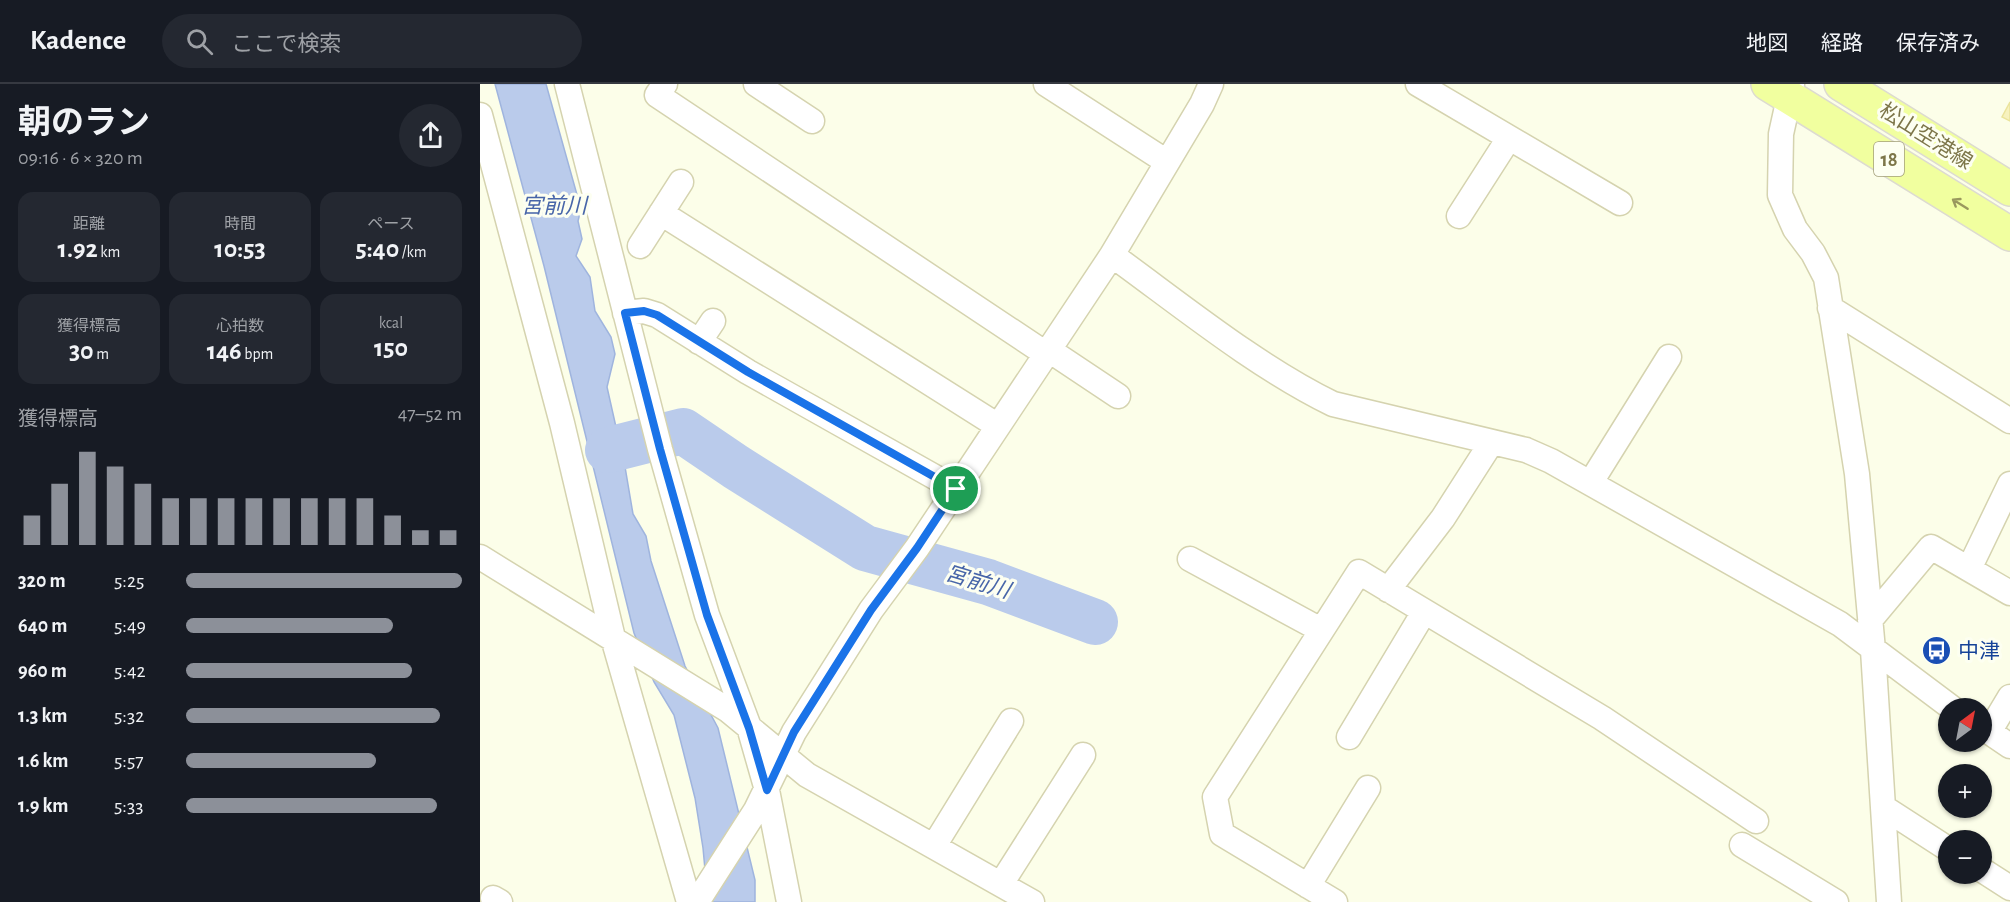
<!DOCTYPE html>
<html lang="ja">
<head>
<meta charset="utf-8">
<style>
  :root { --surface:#171b24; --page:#242831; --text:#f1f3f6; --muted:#9ea1a6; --line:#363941; --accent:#8c9099 }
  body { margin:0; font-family:"Alegreya Sans","Noto Sans JP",sans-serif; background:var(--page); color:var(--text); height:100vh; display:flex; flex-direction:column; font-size:22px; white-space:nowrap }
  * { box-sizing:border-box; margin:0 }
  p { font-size:20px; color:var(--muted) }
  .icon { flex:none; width:33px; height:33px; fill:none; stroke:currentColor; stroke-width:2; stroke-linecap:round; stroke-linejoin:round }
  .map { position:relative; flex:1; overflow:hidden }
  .drawer { display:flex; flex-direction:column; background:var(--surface); width:480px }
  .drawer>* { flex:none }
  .needle { width:39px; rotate:32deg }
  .buttons { position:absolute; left:1458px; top:614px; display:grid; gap:12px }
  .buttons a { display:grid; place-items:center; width:54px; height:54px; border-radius:50%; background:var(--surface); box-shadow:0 2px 4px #0004; font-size:30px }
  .pin { position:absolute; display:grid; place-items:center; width:51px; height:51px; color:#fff; margin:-26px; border:3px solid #fff; border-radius:50%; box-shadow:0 2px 6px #0007 }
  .round { display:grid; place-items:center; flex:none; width:63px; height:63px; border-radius:32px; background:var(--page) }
  .summary { display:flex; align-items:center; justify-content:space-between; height:102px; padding:0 18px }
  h1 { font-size:33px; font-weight:700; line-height:45px }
  .figures { display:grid; grid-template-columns:repeat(3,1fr); gap:9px; height:102px; padding:6px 18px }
  .figures div { display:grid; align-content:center; border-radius:15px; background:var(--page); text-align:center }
  .figures b { font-size:26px; font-weight:700 }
  .figures small { font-size:16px; font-weight:400 }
  .figures p { font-size:16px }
  .chart { height:168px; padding:12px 18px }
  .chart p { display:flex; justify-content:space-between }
  .chart svg { width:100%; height:108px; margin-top:6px; stroke:var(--accent); stroke-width:6 }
  ul { padding:0 18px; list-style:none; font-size:20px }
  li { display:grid; grid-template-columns:96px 72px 1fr; align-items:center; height:45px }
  li i { height:15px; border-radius:8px; background:var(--accent) }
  header { display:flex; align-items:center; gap:36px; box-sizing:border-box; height:84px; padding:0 30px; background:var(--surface); border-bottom:2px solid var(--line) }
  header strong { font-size:28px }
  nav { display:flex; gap:33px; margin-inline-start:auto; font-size:21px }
  .search { width:420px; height:54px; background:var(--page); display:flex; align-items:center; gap:15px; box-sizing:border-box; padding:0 21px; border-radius:33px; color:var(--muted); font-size:22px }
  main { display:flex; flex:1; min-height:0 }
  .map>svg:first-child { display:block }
  .water { fill:#bacbeb; stroke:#9fb4de; stroke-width:1.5 }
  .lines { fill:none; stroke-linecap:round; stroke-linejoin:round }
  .river { stroke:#bacbeb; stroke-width:46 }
  .building { fill:#f7f2be; stroke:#ebe49c; stroke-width:1.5 }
  .minor-casing { stroke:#d5d3af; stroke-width:27 }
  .primary-casing { stroke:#dddbd0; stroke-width:36 }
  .minor { stroke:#fff; stroke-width:24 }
  .primary { stroke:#f1ff9f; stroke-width:33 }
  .oneway { stroke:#9a985e }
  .route-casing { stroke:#fff; stroke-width:12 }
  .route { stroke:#1a73e8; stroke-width:8 }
  .labels { text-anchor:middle; stroke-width:6; stroke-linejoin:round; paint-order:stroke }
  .shield { fill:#fdfff1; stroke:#a39f7b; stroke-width:1.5 }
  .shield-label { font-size:20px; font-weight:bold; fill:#7d7649 }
  .street-label { font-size:21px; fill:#7d7649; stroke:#fdfff1 }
  .transit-label { font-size:21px; fill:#164399; stroke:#fdfff1; text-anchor:start }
  .water-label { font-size:22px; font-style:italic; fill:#4866a9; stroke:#fdfff1 }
</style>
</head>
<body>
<header>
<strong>Kadence</strong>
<div class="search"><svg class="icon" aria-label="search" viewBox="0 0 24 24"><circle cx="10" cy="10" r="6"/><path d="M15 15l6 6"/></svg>ここで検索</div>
<nav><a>地図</a><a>経路</a><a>保存済み</a></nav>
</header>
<main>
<section class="drawer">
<div class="summary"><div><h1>朝のラン</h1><p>09:16 · 6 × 320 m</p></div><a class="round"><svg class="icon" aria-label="share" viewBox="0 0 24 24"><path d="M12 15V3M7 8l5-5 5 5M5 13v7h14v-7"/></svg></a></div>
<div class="figures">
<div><p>距離</p><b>1.92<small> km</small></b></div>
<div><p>時間</p><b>10:53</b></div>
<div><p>ペース</p><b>5:40<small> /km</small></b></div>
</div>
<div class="figures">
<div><p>獲得標高</p><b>30<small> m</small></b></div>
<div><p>心拍数</p><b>146<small> bpm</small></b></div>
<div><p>kcal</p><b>150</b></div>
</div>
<div class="chart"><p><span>獲得標高</span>47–52 m</p>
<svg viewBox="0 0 160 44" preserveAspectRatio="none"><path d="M5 44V32M15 44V19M25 44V6M35 44V12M45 44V19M55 44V25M65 44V25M75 44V25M85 44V25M95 44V25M105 44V25M115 44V25M125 44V25M135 44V32M145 44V38M155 44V38"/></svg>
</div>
<ul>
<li><b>320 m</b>5:25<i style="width:100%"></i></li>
<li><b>640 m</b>5:49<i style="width:75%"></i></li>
<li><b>960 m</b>5:42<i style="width:82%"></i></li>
<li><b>1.3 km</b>5:32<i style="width:92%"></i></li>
<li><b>1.6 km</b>5:57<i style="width:69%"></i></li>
<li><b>1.9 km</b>5:33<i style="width:91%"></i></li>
</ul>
</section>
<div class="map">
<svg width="1530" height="818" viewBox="0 0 1530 818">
  <rect width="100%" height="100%" fill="#fcfee9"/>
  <path class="water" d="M15,0H66L101,125L98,137L102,155L96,172L110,193L115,227L131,253L135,270L127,303L138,352L159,344L162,366L144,377L153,430L166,452L171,477L205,582L238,644L275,796V818H228L223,764L215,714L194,631L174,598L154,549L64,182Z"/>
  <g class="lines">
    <path class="river" d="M128,366L203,347L256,383L385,464L508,498L615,538"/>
  </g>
  <path class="building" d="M1530,18V37L1522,33Z"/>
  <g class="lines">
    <defs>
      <path id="minor" d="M87,0L180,365L227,531L269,643L287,706L309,818
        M185,0L177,11L566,270
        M276,0L332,37
        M566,0L687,78
        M938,0L1140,119
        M1312,0L1301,50L1300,111L1315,145L1333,169L1346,194L1377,390L1393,566L1409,818
        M0,31L82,339L133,554L209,818
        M181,129L518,342
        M979,132L1029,54
        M160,162L201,98
        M632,171C701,221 777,283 853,320L1046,366L1071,377L1360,540L1472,624
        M1350,224L1530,337
        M145,229L164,227L177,231L268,288L476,405
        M219,258L233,237
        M569,266L638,312
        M1111,398L1189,273
        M0,473L248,626L327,691L552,818
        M710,475L841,546
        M1489,485L1530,400
        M908,506L963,434L1011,359
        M1390,536L1451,463L1530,509
        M1502,643L1530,662
        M1509,648L1530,613
        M869,653L944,528
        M1403,723L1468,765
        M1262,761L1356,818
        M454,762L531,637
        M1502,786L1530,804
        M521,800L603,671
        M828,802L888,704
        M13,814L20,818
        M217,818L276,726L314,648L391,526L437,464L632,171L722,20L731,0
        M855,818L742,750L735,713L879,488L1122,634L1276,737"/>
      <path id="primary" d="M1288,0L1530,150
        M1361,0L1530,105"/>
    </defs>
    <use href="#minor" class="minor-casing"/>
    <use href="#primary" class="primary-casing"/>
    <use href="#minor" class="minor"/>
    <use href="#primary" class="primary"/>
  </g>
  <defs><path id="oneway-shaft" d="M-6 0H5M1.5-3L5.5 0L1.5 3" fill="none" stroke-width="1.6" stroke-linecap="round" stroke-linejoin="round" transform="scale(1.5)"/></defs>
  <use class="oneway" href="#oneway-shaft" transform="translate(1480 120) rotate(-148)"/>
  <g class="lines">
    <defs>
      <path id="route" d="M164,227L177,231L268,288L476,405L437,464L391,526L314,648L287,706L269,644L227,531L180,365L145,229Z"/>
    </defs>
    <use href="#route" class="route-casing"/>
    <use href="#route" class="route"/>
  </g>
  <defs>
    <symbol id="bus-disc" viewBox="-11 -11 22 22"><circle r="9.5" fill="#1a4fb4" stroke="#fdfff1"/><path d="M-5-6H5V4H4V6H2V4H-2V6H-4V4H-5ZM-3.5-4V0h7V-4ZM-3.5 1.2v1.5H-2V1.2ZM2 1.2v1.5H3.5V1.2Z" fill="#fff"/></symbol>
  </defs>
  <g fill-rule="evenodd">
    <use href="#bus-disc" x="1440" y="550" width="33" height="33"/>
  </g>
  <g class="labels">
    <rect class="shield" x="1394" y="58" width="30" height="34" rx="4.5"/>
    <g class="shield-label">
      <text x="1409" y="82">18</text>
    </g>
    <g class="street-label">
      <text transform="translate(1446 52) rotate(32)" y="7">松山空港線</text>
    </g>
    <g class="transit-label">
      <text x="1478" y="574">中津</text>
    </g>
    <g class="water-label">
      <text x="74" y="129">宮前川</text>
      <text transform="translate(498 497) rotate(17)" y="8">宮前川</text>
    </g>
  </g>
</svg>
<div class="buttons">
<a><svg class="needle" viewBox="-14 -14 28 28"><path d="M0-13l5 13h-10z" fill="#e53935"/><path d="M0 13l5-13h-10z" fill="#9ea1a6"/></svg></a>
<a>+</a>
<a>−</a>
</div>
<div class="pin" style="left:476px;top:405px;background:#1e9e55"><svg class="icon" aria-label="arrive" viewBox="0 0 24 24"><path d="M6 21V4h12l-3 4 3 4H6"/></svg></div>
</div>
</main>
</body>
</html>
